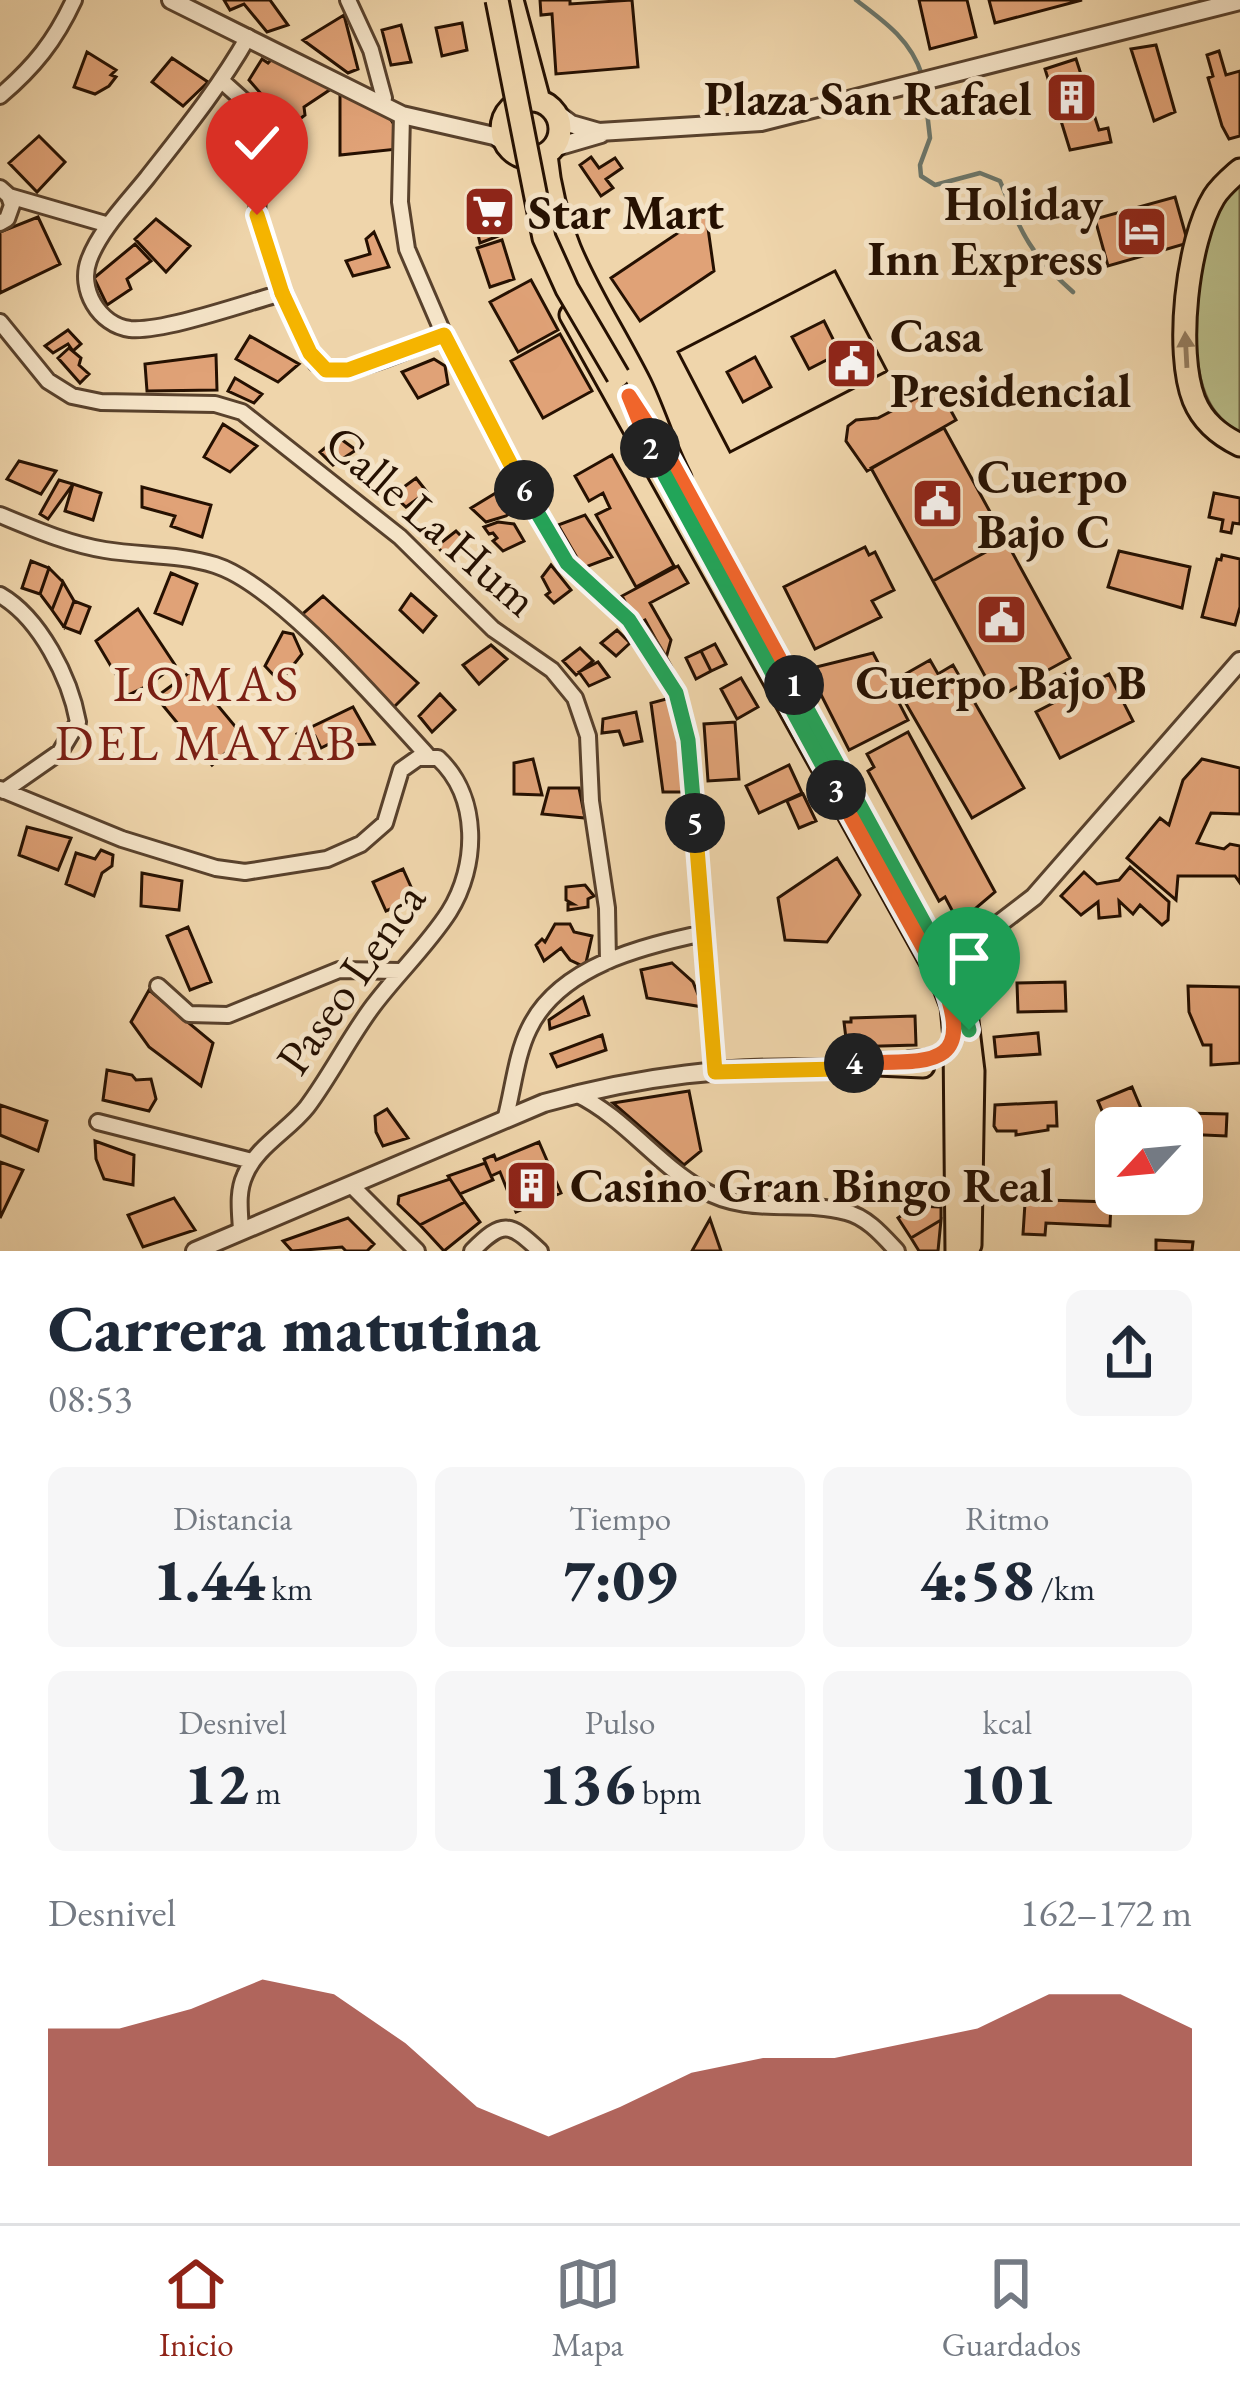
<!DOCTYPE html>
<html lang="es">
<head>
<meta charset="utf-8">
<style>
  :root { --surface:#fff; --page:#f6f6f7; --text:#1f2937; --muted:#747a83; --line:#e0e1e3; --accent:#8f2418 }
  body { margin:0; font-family:"EB Garamond",serif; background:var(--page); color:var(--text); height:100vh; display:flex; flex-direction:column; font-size:45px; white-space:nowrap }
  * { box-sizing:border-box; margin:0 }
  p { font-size:39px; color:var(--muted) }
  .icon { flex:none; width:66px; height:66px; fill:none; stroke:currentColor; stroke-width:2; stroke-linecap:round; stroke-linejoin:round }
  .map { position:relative; height:1251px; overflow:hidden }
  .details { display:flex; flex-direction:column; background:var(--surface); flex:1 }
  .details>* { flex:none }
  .needle { width:78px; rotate:244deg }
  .controls { position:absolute; left:1095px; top:1107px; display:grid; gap:24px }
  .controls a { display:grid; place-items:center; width:108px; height:108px; border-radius:18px; background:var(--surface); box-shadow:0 12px 48px #0002; font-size:60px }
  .pin { position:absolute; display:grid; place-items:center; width:102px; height:102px; color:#fff; margin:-123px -51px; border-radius:50% 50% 50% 0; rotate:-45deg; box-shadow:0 0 12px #0007 }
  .pin .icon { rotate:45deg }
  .km { position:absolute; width:60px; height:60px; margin:-30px; border-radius:50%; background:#222; color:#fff; font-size:33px; line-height:60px; text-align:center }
  .round { display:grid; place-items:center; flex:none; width:126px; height:126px; border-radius:18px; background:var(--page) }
  .head { display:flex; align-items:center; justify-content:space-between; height:204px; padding:0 48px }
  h1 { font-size:66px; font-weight:800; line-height:90px }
  .metrics { display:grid; grid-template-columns:repeat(3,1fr); gap:18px; height:204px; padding:12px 48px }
  .metrics div { display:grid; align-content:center; border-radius:18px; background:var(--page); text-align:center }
  .metrics b { font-size:60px; font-weight:800 }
  .metrics small { font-size:33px; font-weight:400 }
  .metrics p { font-size:33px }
  .chart { height:336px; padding:24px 48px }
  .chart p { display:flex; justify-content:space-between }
  .chart svg { width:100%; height:216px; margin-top:12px; fill:var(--accent); opacity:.7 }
  .dock { display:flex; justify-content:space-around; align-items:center; height:168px; border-top:3px solid var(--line); background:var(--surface); font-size:33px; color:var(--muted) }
  .dock a { display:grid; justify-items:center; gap:6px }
  .dock .active { color:var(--accent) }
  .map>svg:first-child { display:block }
  .green { fill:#b9bd89; stroke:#6f6645; stroke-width:3 }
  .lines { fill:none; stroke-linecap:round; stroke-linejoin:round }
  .stream { stroke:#6b7569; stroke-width:4.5 }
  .building { fill:#e0a277; stroke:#251001; stroke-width:3; fill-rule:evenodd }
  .minor-casing { stroke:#58412c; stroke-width:20 }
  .tertiary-casing { stroke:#58412c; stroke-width:22 }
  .primary-casing { stroke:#251001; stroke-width:27 }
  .minor { stroke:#f5e4c8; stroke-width:14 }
  .tertiary { stroke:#f5e4c8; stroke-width:16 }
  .primary { stroke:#efd5ab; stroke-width:21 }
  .primary-bridge-casing { stroke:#251001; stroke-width:27; stroke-linecap:butt }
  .primary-bridge { stroke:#efd5ab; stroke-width:21 }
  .oneway { fill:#947c5e }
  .split-1-casing { stroke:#fff; stroke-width:24 }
  .split-2-casing { stroke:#fff; stroke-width:24 }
  .split-3-casing { stroke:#fff; stroke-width:24 }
  .split-4-casing { stroke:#fff; stroke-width:24 }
  .split-5-casing { stroke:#fff; stroke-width:24 }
  .split-6-casing { stroke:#fff; stroke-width:24 }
  .split-7-casing { stroke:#fff; stroke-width:24 }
  .split-8-casing { stroke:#fff; stroke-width:24 }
  .split-1 { stroke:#22a559; stroke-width:15 }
  .split-2 { stroke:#f0652b; stroke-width:15 }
  .split-3 { stroke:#22a559; stroke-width:15 }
  .split-4 { stroke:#f0652b; stroke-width:15 }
  .split-5 { stroke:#f5b400; stroke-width:15 }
  .split-6 { stroke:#22a559; stroke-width:15 }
  .split-7 { stroke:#f5b400; stroke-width:15 }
  .split-8 { stroke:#f5b400; stroke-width:15 }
  .labels { text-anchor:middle; stroke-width:10; stroke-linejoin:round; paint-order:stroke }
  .poi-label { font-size:48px; font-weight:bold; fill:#251001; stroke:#f5e4c8; text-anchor:start }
  .street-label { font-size:48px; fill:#251001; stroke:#f5e4c8 }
  .neighbourhood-label { font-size:51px; letter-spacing:3px; fill:#7a1f14; stroke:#f5e4c8 }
</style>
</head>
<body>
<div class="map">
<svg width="1240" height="1251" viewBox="0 0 1240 1251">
  <rect width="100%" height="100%" fill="#efd5ab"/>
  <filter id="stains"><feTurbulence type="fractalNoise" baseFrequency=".00167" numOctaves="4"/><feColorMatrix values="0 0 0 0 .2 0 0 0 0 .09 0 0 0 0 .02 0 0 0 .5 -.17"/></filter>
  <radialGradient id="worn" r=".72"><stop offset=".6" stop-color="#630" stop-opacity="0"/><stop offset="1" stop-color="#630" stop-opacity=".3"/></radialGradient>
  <path class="green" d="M1240,184V434C1226,424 1215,415 1208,400C1187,357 1196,266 1212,222C1218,207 1229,195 1240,184Z"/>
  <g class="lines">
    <path class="stream" d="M856,0C884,21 911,40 922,75
      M924,86L930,138L920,165L921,176L935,185L980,173L1000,181C1022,234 1029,253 1073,292"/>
  </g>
  <path class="building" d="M224,0H270L288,25L267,32L244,4L230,10Z
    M540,0H570V4L632,0L638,67L556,74L552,14L541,15Z
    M919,0H967L976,37L930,49Z
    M989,0H1082L995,23Z
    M344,15L358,69L348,73L303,40Z
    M462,23L467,50L442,56L436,28Z
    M401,25L411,62L391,65L382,30Z
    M1156,45L1175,112L1154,121L1131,49Z
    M1219,51L1226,75L1240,71V136L1229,139L1222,126L1208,78L1213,76L1207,55Z
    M87,52L116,70L111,75L116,77L109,86L95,94L74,87Z
    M274,57L331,89L304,107L305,115L280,134L276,111L249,80L262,59L268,63Z
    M172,58L208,82L183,106L152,82Z
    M1076,59L1099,130L1108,128L1111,142L1070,150L1045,69Z
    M340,93L387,114L397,129L398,149L340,155Z
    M39,136L65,162L37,192L9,163Z
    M591,157L599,168L615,158L622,168L606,179L613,188L601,196L580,165Z
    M1175,197L1188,243L1108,266L1095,219Z
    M502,198L509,232L480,243L471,203Z
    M706,214L714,271L640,321L611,278Z
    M38,217L60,264L0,293V232Z
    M156,219L190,246L166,272L135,239Z
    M374,232L389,267L353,276L346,261L370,254L366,239Z
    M502,240L514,279L490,287L477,248Z
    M135,244L151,261L127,279L131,289L107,305L94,278Z
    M835,271L887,371L730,452L678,352ZM824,321L840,353L809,369L792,337ZM755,357L771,387L743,402L727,372Z
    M835,271L887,371L730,452L678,352Z
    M531,280L558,330L518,352L490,302Z
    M68,330L81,344L73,351L68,344L53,353L45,346Z
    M560,334L592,391L543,418L511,361Z
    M250,336L299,364L278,382L236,359Z
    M69,348L81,358L79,365L89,374L80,383L58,358Z
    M216,355L217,390L147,391L145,364Z
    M434,359L445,366L448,384L418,398L402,372Z
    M235,378L262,394L254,403L228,391Z
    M938,387L956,420L867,471L846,441L848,426L856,420L878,418Z
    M223,424L257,446L230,472L204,457Z
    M944,428L1006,541L933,581L871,468Z
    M338,437L356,450L333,465L320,452Z
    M612,455L674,566L636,587L596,515L610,508L603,493L589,501L575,476Z
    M19,461L56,471L41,494L7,479Z
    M416,478L427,492L406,507L393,495Z
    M59,480L73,484L48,519L40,514Z
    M73,484L101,493L93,520L65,511Z
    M142,487L211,505L202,537L171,526L175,516L142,507Z
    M504,488L520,506L506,516L486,522L471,508Z
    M1214,493L1240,498V524L1233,523L1231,533L1221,531L1223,520L1209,517Z
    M585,515L612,557L583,568L558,525Z
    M498,522L514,524L524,541L503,551L493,541L497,538L493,533L489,534L484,527Z
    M456,531L466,541L448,559L437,546Z
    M1006,541L1070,658L997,698L933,581Z
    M865,547L869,555L875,552L894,590L872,601L881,617L815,649L784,587Z
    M1119,551L1190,567L1182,608L1108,587Z
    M1222,555L1240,559V607L1235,625L1202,617L1217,559L1221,560Z
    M31,561L49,568L40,594L22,588Z
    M551,565L571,590L554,603L546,595L550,592L542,577Z
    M678,566L688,583L650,603L671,640L666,658L645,620L637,624L622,596Z
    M49,568L63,582L52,610L40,594Z
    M171,573L197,584L182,624L155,613Z
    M63,582L74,601L64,627L52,610Z
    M411,594L436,616L423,632L400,610Z
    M323,596L418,683L393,708L299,617Z
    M74,601L90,607L80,633L64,627Z
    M138,609L175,665L149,685L128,695L96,641Z
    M617,630L630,643L616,656L601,643Z
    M283,632L293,634L302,654L280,682L265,666Z
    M715,644L726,664L711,671L701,651Z
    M491,645L507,659L479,684L463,665Z
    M580,648L593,661L576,675L563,661Z
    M701,651L711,671L696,679L686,658Z
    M873,653L908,720L849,750L808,669Z
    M930,660L938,674L953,665L1024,788L972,818L893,681Z
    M598,662L609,677L589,686L579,672Z
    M1077,668L1087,686L1109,674L1133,721L1060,758L1036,712L1059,700L1049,682Z
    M190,672L244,737L212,765L156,697Z
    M741,678L758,707L737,719L721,689Z
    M440,694L455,710L432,732L419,716Z
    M674,697L683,792H663L651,703Z
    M353,707L374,744L340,745L337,740L321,748L315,736L301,742L297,734Z
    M636,712L642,741L624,745L619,731L602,733L603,719Z
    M735,722L739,779L708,781L704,724Z
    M908,732L995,892L969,914H954L945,897L939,901L868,771L874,767L867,754Z
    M533,759L542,795L514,794V763Z
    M1202,759L1240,768V814L1211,813L1197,843L1224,849L1230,844L1240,846V883L1235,876H1178L1176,900L1127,858L1160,818L1169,825L1183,780Z
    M789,765L802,793L759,813L746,786Z
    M549,788H579L585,818L542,814Z
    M803,794L816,821L799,828L787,801Z
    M27,827L71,838L58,870L19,855Z
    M101,850L113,855L112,866L102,873L94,896L66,884L76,853L95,859Z
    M837,858L860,895L827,942L785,940L778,898Z
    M1130,867L1169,902L1168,920L1162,925L1140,905L1133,914L1119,901L1120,916L1099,918L1098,902L1081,915L1061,896L1084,872L1097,884L1119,880Z
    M403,869L416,898L386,911L373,882Z
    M142,873L182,881L179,910L141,906Z
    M585,885L594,896L588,899V907L568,910V904H573L566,900V887Z
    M555,924H570L574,932L592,936L585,967L570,960L561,948L544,961L536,945L542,939L545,942Z
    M188,927L211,982L190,990L167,936Z
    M672,963L693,982L703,1007L647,998L641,970Z
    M1065,982L1066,1011L1018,1012L1017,983Z
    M1188,986L1240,987V1063L1211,1065V1045H1203L1189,1012Z
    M149,990L213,1043L201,1086L149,1047L131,1022Z
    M583,997L589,1015L550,1029L549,1020Z
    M915,1016L916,1045L847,1047L844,1022H851V1018Z
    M1038,1033L1040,1054L996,1057L994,1037Z
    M602,1035L606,1050L557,1067L551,1054Z
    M107,1070L132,1075L136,1080L151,1079L156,1099L149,1111L103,1100Z
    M1132,1087L1145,1118L1111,1133L1098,1101Z
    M689,1091L701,1151L684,1165L613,1103Z
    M1056,1102L1057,1126H1048V1130L1016,1135V1131H997L994,1126L995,1105Z
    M0,1105L47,1121L38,1151L0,1135Z
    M387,1109L408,1138L383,1146L376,1132L375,1116Z
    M1182,1113L1227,1114L1226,1136L1182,1134Z
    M95,1141L134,1155L133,1185L104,1179L96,1159Z
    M539,1142L561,1193L516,1212L500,1172L491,1176L484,1159L494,1155L496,1160Z
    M0,1162L23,1170L0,1218Z
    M485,1163L493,1180L460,1194L448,1176Z
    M450,1179L465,1202L420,1225L398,1204L399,1196Z
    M1026,1188L1046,1189V1200L1111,1202L1110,1226L1046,1223L1045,1235L1023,1234Z
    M174,1198L195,1230L143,1247L128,1215Z
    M465,1202L480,1222L444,1251L420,1225Z
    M915,1206L941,1207V1220L911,1238L898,1218Z
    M348,1218L374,1244L367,1251H346L342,1247L292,1251L283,1241Z
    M710,1219L721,1251H692Z
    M941,1220L938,1251H919L911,1238Z
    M1156,1240L1193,1242L1192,1251H1156Z"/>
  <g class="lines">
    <defs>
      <path id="minor" d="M348,0L371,50L384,98
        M248,37C219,88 183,132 147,178C127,203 100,230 89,260C78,289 99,325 130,329C164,332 245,303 282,293
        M223,82L253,109L262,124L257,215L282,293L316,363C344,384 412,347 444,335
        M0,96C34,67 55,41 74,0
        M402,115L400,202L407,249L444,335L558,551C575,575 596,590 618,609C654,641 679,693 688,740L715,1072
        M0,188L9,196L12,205L7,219L0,223
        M9,196L109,225
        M0,322L48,381L72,396L101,402L215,404L242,412L400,537L493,629L552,670L575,698L588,736L591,801L607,908L608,961
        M0,515C34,529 68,544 105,550C141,556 180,554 215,565C278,585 380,704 427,755
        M0,595C40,618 70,678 78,722L60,752L4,791
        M0,789L122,839L216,868L245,872L327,859L361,844L385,823L401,770L418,758H438C480,797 478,866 449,912C427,946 397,974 373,1006C349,1038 331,1075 307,1107C289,1130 256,1147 245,1175C237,1192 240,1211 241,1230
        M158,986L189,1014L228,1015L339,970L400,971
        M576,1094C624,1117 656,1163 701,1189C750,1217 797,1199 846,1212C867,1217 883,1236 897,1251
        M505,1120C513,1091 516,1055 529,1029C559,966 643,946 704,933
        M98,1122L252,1161
        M351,1185L417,1251
        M472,1251C503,1220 509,1222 540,1251"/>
      <path id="tertiary" d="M171,0L402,115L494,136L505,142
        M555,112L571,124L599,132L761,122L1240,1
        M553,148L601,134
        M932,938L970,946
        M957,983L960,964L970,946L1034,897L1240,661
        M910,1060C931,1059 944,1058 955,1038
        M195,1251L544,1103C640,1076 731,1065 831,1069C844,1069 855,1073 868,1073"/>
      <path id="primary" d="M512,0L539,101
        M502 129a29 29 0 1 1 58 0a29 29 0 1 1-58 0Z
        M546,155C555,249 599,303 640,384C655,415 664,448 680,478
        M1240,170C1231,178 1221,186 1214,197C1187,241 1175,352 1194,400C1203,422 1219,435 1240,445
        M571,315L943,983L952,1006L955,1038L957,1251
        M966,1013L973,1071L970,1245
        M853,1063L923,1066"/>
    </defs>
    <use href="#minor" class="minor-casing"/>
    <use href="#tertiary" class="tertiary-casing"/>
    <use href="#primary" class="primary-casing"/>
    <use href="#minor" class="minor"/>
    <use href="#tertiary" class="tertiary"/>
    <use href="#primary" class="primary"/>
    <defs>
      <path id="primary-bridge" d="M497,0L544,238L567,289L618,376"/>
    </defs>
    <use href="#primary-bridge" class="primary-bridge-casing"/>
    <use href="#primary-bridge" class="primary-bridge"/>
  </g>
  <defs><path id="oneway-solid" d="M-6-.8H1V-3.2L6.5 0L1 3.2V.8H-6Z" transform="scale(3)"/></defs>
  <use class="oneway" href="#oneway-solid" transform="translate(1186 350) rotate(-93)"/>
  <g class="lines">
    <defs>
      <path id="split-1" d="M794,685L957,983L969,1030"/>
      <path id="split-2" d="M650,448L629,396L670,459L794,685"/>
      <path id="split-3" d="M650,448L836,790"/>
      <path id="split-4" d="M836,790L943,983C978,1074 922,1060 854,1063"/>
      <path id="split-5" d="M695,823L715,1072L838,1069L854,1063"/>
      <path id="split-6" d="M524,490L567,563L629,620L676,693L688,740L695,823"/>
      <path id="split-7" d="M282,293L310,353L326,370H348L444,335L524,490"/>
      <path id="split-8" d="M257,215L282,293"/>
    </defs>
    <use href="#split-1" class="split-1-casing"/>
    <use href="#split-2" class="split-2-casing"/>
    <use href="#split-3" class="split-3-casing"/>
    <use href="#split-4" class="split-4-casing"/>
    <use href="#split-5" class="split-5-casing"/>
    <use href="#split-6" class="split-6-casing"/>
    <use href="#split-7" class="split-7-casing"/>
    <use href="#split-8" class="split-8-casing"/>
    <use href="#split-1" class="split-1"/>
    <use href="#split-2" class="split-2"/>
    <use href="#split-3" class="split-3"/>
    <use href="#split-4" class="split-4"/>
    <use href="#split-5" class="split-5"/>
    <use href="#split-6" class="split-6"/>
    <use href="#split-7" class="split-7"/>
    <use href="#split-8" class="split-8"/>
  </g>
  <defs>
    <symbol id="building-square" viewBox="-11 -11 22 22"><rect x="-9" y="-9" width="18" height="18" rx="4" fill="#8f2418" stroke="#f5e4c8"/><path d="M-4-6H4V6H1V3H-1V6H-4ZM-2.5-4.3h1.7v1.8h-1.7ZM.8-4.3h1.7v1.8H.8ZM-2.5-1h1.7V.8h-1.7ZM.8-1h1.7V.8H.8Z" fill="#fff"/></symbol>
    <symbol id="supermarket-square" viewBox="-11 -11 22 22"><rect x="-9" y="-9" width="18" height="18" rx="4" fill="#8f2418" stroke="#f5e4c8"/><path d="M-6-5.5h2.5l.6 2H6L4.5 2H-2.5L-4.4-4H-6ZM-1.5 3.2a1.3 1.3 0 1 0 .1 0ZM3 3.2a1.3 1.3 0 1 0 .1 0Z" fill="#fff"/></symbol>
    <symbol id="hotel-square" viewBox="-11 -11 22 22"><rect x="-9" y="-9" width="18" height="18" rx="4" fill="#8f2418" stroke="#f5e4c8"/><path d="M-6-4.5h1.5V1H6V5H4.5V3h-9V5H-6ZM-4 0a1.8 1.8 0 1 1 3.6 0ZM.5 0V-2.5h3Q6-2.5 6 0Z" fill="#fff"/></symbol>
    <symbol id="civic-square" viewBox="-11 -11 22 22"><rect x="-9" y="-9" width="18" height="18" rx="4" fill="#8f2418" stroke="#f5e4c8"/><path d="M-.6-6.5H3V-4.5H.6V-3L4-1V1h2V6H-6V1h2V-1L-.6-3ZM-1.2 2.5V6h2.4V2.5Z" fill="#fff"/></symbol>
  </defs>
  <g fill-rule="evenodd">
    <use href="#building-square" x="1042" y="68" width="59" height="59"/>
    <use href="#supermarket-square" x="460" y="182" width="59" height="59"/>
    <use href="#hotel-square" x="1112" y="202" width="59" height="59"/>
    <use href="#civic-square" x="822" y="334" width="59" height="59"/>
    <use href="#civic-square" x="908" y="474" width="59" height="59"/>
    <use href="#civic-square" x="972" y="590" width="59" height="59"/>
    <use href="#building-square" x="502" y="1156" width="59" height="59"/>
  </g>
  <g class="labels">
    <g class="poi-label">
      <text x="1032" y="115" text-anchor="end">Plaza San Rafael</text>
      <text x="1103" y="220" text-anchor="end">Holiday<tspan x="1103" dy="55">Inn Express</tspan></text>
      <text x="528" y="229">Star Mart</text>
      <text x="890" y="352">Casa<tspan x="890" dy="55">Presidencial</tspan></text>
      <text x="977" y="493">Cuerpo<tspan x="977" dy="55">Bajo C</tspan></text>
      <text x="1001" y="699" text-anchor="middle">Cuerpo Bajo B</text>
      <text x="570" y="1202">Casino Gran Bingo Real</text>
    </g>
    <g class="street-label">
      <text transform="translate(432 520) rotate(41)" y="17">Calle La Hum</text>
      <text transform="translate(350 978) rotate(-55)" y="17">Paseo Lenca</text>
    </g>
    <g class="neighbourhood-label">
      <text x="207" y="701">LOMAS<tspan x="207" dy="59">DEL MAYAB</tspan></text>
    </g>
  </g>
  <rect width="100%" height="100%" filter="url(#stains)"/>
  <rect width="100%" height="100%" fill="url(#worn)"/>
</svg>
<div class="controls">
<a><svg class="needle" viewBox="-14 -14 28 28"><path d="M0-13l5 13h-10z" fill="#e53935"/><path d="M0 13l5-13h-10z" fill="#747a83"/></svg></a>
</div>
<div class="pin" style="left:969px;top:1030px;background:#1e9e55"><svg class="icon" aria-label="arrive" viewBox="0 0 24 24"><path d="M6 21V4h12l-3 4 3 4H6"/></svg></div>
<div class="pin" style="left:257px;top:215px;background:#d93025"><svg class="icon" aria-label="check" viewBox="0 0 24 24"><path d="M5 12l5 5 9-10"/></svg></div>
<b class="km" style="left:794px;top:685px">1</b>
<b class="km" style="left:650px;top:448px">2</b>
<b class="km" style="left:836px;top:790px">3</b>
<b class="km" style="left:854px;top:1063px">4</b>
<b class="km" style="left:695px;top:823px">5</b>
<b class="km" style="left:524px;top:490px">6</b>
</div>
<section class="details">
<div class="head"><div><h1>Carrera matutina</h1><p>08:53</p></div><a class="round"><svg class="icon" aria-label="share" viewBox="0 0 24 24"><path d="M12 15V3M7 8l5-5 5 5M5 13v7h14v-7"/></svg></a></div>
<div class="metrics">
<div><p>Distancia</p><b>1.44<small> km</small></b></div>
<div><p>Tiempo</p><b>7:09</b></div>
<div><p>Ritmo</p><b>4:58<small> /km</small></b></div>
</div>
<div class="metrics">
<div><p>Desnivel</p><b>12<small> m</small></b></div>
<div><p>Pulso</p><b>136<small> bpm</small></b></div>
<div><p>kcal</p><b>101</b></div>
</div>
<div class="chart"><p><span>Desnivel</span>162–172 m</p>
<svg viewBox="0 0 160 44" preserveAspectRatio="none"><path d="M0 44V16L10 16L20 12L30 6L40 9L50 19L60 32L70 38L80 32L90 25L100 22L110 22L120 19L130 16L140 9L150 9L160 16V44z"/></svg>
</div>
</section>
<nav class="dock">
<a class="active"><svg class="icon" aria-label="home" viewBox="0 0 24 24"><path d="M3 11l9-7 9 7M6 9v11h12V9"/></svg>Inicio</a>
<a><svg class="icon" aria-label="map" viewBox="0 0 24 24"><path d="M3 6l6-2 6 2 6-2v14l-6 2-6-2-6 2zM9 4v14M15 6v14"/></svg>Mapa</a>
<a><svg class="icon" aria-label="saved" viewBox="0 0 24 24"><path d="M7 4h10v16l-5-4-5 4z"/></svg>Guardados</a>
</nav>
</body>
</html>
